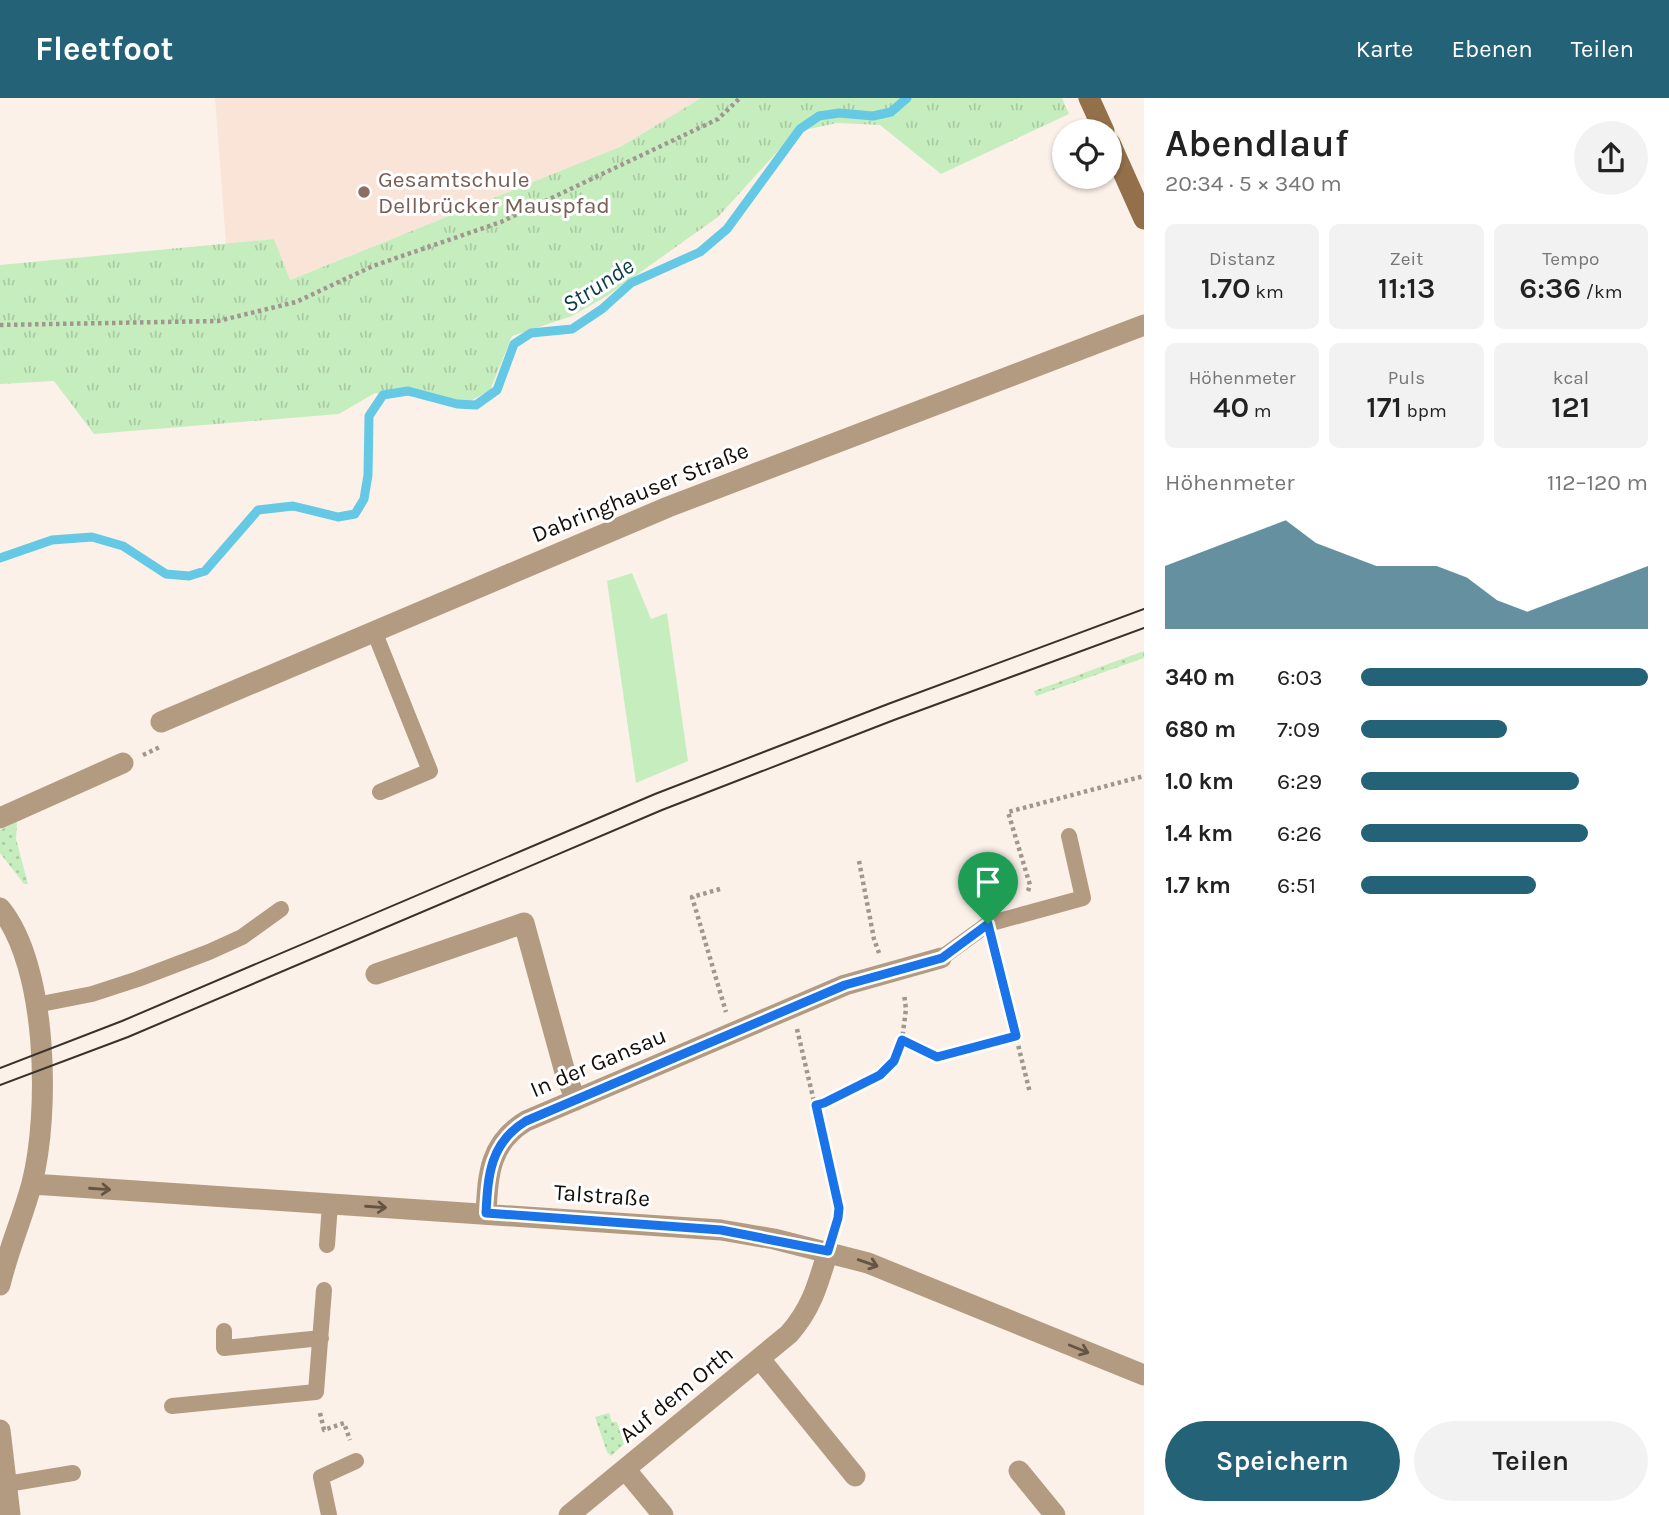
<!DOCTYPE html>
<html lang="de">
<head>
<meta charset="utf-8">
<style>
  :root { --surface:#fff; --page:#f2f2f2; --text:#222; --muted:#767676; --accent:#246278 }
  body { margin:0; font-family:Karla,sans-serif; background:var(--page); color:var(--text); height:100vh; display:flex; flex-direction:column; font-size:26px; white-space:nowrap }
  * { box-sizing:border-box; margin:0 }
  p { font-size:23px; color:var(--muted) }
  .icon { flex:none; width:38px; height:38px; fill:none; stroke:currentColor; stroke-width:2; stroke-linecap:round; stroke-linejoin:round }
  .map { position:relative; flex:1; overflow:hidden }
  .drawer { display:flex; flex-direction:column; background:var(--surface); width:525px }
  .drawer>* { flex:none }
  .controls { position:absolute; left:1052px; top:21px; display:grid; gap:14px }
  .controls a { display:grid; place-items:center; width:70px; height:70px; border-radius:50%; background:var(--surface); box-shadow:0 2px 5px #0004; font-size:35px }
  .pin { position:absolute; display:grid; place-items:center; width:60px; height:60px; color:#fff; margin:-72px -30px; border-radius:50% 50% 50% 0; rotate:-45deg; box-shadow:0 0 7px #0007 }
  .pin .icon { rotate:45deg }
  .round { display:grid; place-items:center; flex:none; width:74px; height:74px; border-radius:37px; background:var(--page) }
  .summary { display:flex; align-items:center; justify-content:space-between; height:119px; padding:0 21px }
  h1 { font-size:38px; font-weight:600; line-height:52px }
  .metrics { display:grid; grid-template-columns:repeat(3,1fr); gap:10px; height:119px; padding:7px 21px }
  .metrics div { display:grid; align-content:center; border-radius:10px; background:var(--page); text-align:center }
  .metrics b { font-size:30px; font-weight:600 }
  .metrics small { font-size:19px; font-weight:400 }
  .metrics p { font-size:19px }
  .chart { height:196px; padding:14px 21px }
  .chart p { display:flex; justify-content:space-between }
  .chart svg { width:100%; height:126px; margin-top:7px; fill:var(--accent); opacity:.7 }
  .primary-button { display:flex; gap:14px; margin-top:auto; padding:14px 21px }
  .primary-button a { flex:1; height:80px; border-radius:42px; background:var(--accent); color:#fff; font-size:28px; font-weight:600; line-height:80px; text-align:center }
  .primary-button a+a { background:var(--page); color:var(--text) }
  ul { padding:0 21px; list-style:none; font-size:23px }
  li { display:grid; grid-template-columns:112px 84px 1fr; align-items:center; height:52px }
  li i { height:18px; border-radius:9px; background:var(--accent) }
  header { display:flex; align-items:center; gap:42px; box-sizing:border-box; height:98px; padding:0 35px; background:var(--accent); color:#fff }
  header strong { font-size:33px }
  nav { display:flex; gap:38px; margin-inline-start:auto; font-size:24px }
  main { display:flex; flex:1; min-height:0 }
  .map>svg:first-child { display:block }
  .education { fill:#fae4d7 }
  .grass { fill:url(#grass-dots) }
  .park { fill:url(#park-tufts) }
  .garden { fill:#c6edbe }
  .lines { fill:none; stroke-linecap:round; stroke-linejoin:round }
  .stream { stroke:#65c9e5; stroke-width:9 }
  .path { stroke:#a0978f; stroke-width:4.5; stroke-dasharray:3.5 3.5; stroke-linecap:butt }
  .lane { stroke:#b39b82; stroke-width:16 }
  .street { stroke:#b39b82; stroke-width:21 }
  .secondary { stroke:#93704a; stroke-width:21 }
  .tram { stroke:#39312b; stroke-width:2 }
  .oneway { stroke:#645444 }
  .route-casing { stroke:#fff; stroke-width:14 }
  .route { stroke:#1a73e8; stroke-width:9 }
  .education-dot { fill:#8d6e63; stroke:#fff; stroke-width:2.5 }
  .labels { text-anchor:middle; stroke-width:6; stroke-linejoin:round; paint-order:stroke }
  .education-label { font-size:23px; fill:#785e54; stroke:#fff; text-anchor:start }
  .street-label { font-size:23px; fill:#150d07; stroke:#fff }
  .water-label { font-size:24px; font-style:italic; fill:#0b3b46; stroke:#fff }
</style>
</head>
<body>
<header>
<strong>Fleetfoot</strong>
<nav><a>Karte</a><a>Ebenen</a><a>Teilen</a></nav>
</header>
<main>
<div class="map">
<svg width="1144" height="1417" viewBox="0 0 1144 1417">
  <defs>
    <pattern id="grass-dots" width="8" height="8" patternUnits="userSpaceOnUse" patternTransform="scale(1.75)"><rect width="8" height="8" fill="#c6edbe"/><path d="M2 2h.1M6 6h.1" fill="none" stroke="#a9caa2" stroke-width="1.8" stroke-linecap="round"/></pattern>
    <pattern id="park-tufts" width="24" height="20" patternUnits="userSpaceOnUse" patternTransform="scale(1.75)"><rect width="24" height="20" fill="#c6edbe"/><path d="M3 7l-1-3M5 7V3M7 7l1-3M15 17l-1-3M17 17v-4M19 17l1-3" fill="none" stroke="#a9caa2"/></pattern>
  </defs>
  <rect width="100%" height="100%" fill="#fbf1e9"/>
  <path class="education" d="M215,0H701L622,48L289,182L274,141L226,146Z"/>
  <path class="grass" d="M1144,553V560L1036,598L1034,593Z
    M17,724L16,741L28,786H24L0,755V732Z
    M609,1315L612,1324H617L624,1346L611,1358L607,1354L595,1319Z"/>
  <path class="park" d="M701,0H1062L1069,16L941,76L880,27L837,25L795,34L718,119L607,198L572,218L512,238L490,292L469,304L375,295L339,316L94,336L54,283L0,286V167L274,141L290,182L622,48Z"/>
  <path class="garden" d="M632,475L651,521L667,515L688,663L636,685L607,483Z"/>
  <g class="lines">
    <path class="stream" d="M0,460L52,442L92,439L123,448L166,476L189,478L205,473L258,412L293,408L338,419L355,416L364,401L368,377L369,318L383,297L408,293L457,306L476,307L497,292L514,246L531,235L572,231L602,211L631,185L700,154L727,131L800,31L819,18L839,15L873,18L891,14L907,0"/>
    <path class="path" d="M0,227L218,223L296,204L373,168L501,124L718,21L740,0
      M143,657L160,649
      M859,763L874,841L879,855
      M720,791L692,799L726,914
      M1028,793L1030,787L1008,714L1144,678
      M993,846L1030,995
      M797,931L839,1110L835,1131
      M902,942L937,959L1016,938
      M815,1007L824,1005L880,977L894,963L902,942L906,911L904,896
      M320,1315L324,1332L344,1325L350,1342"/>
    <path class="lane" d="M374,533L430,673L380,694
      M941,860L988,826L1083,800L1069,738
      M36,907L92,896L138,881L209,854L242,839L281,811
      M327,1147L330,1106
      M224,1233V1250L321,1240
      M172,1308L316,1294L324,1192
      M7,1386L73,1375
      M329,1417L321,1379L356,1363"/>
    <path class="street" d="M161,624L668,409L1144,227
      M0,720L123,665
      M0,810C48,868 50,1015 32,1085C23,1119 8,1152 0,1187
      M376,876L524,825L566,978L576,1002
      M32,1086L721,1132L774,1141L868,1165L1144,1277
      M486,1116C488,1077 489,1045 526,1023L845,887L941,860
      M760,1261L855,1378
      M0,1332L10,1417
      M625,1371L663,1417
      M1019,1373L1055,1417
      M569,1417L789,1236C812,1210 818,1186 828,1153"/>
    <path class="secondary" d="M1089,0L1104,33
      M1110,45L1144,121"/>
    <path class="tram" d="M0,970L122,923L655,696L888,606L1144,511
      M0,987L128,939L662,712L894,622L1144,530"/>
  </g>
  <defs><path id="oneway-shaft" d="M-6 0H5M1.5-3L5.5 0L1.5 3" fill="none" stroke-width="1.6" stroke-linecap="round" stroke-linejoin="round" transform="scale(1.75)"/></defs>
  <g class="oneway">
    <use href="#oneway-shaft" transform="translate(100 1091) rotate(4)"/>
    <use href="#oneway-shaft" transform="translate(376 1109) rotate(4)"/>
    <use href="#oneway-shaft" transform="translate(868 1165) rotate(19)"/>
    <use href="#oneway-shaft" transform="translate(1079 1251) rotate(22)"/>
  </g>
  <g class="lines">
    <defs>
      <path id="route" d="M988,826L1016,938L937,959L902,942L894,963L880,977L824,1005L816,1007L839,1110L838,1120L828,1153L721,1132L486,1115C488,1077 490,1045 526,1023L845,887L942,860Z"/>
    </defs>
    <use href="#route" class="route-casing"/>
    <use href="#route" class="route"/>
  </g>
  <circle class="education-dot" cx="364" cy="94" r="7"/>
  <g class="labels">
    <g class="education-label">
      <text x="378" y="89">Gesamtschule<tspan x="378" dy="26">Dellbrücker Mauspfad</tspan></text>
    </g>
    <g class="street-label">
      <text transform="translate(640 394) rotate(-22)" y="8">Dabringhauser Straße</text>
      <text transform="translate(598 964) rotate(-23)" y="8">In der Gansau</text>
      <text transform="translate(602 1097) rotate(4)" y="8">Talstraße</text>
      <text transform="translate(676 1296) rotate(-39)" y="8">Auf dem Orth</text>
    </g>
    <g class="water-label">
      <text transform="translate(598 187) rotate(-33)" y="8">Strunde</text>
    </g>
  </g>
</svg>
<div class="controls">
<a><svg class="icon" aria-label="locate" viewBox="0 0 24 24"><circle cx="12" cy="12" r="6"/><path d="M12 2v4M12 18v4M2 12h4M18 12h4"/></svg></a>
</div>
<div class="pin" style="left:988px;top:826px;background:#1e9e55"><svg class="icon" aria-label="arrive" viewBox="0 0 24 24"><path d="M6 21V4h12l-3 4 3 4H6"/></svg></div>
</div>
<section class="drawer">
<div class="summary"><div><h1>Abendlauf</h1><p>20:34 · 5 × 340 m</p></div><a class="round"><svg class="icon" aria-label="share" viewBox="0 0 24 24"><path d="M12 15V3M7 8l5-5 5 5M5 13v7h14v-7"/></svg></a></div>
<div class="metrics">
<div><p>Distanz</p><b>1.70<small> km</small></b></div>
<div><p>Zeit</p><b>11:13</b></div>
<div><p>Tempo</p><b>6:36<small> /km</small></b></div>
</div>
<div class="metrics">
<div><p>Höhenmeter</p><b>40<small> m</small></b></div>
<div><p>Puls</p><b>171<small> bpm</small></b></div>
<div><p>kcal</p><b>121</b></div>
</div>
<div class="chart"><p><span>Höhenmeter</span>112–120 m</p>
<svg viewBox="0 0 160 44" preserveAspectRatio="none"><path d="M0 44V22L10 18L20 14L30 10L40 6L50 14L60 18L70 22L80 22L90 22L100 26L110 34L120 38L130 34L140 30L150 26L160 22V44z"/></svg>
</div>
<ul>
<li><b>340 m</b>6:03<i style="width:100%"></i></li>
<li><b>680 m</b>7:09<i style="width:51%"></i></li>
<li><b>1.0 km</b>6:29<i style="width:76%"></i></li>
<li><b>1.4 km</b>6:26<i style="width:79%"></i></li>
<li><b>1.7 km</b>6:51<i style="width:61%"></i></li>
</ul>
<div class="primary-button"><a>Speichern</a><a>Teilen</a></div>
</section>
</main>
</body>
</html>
